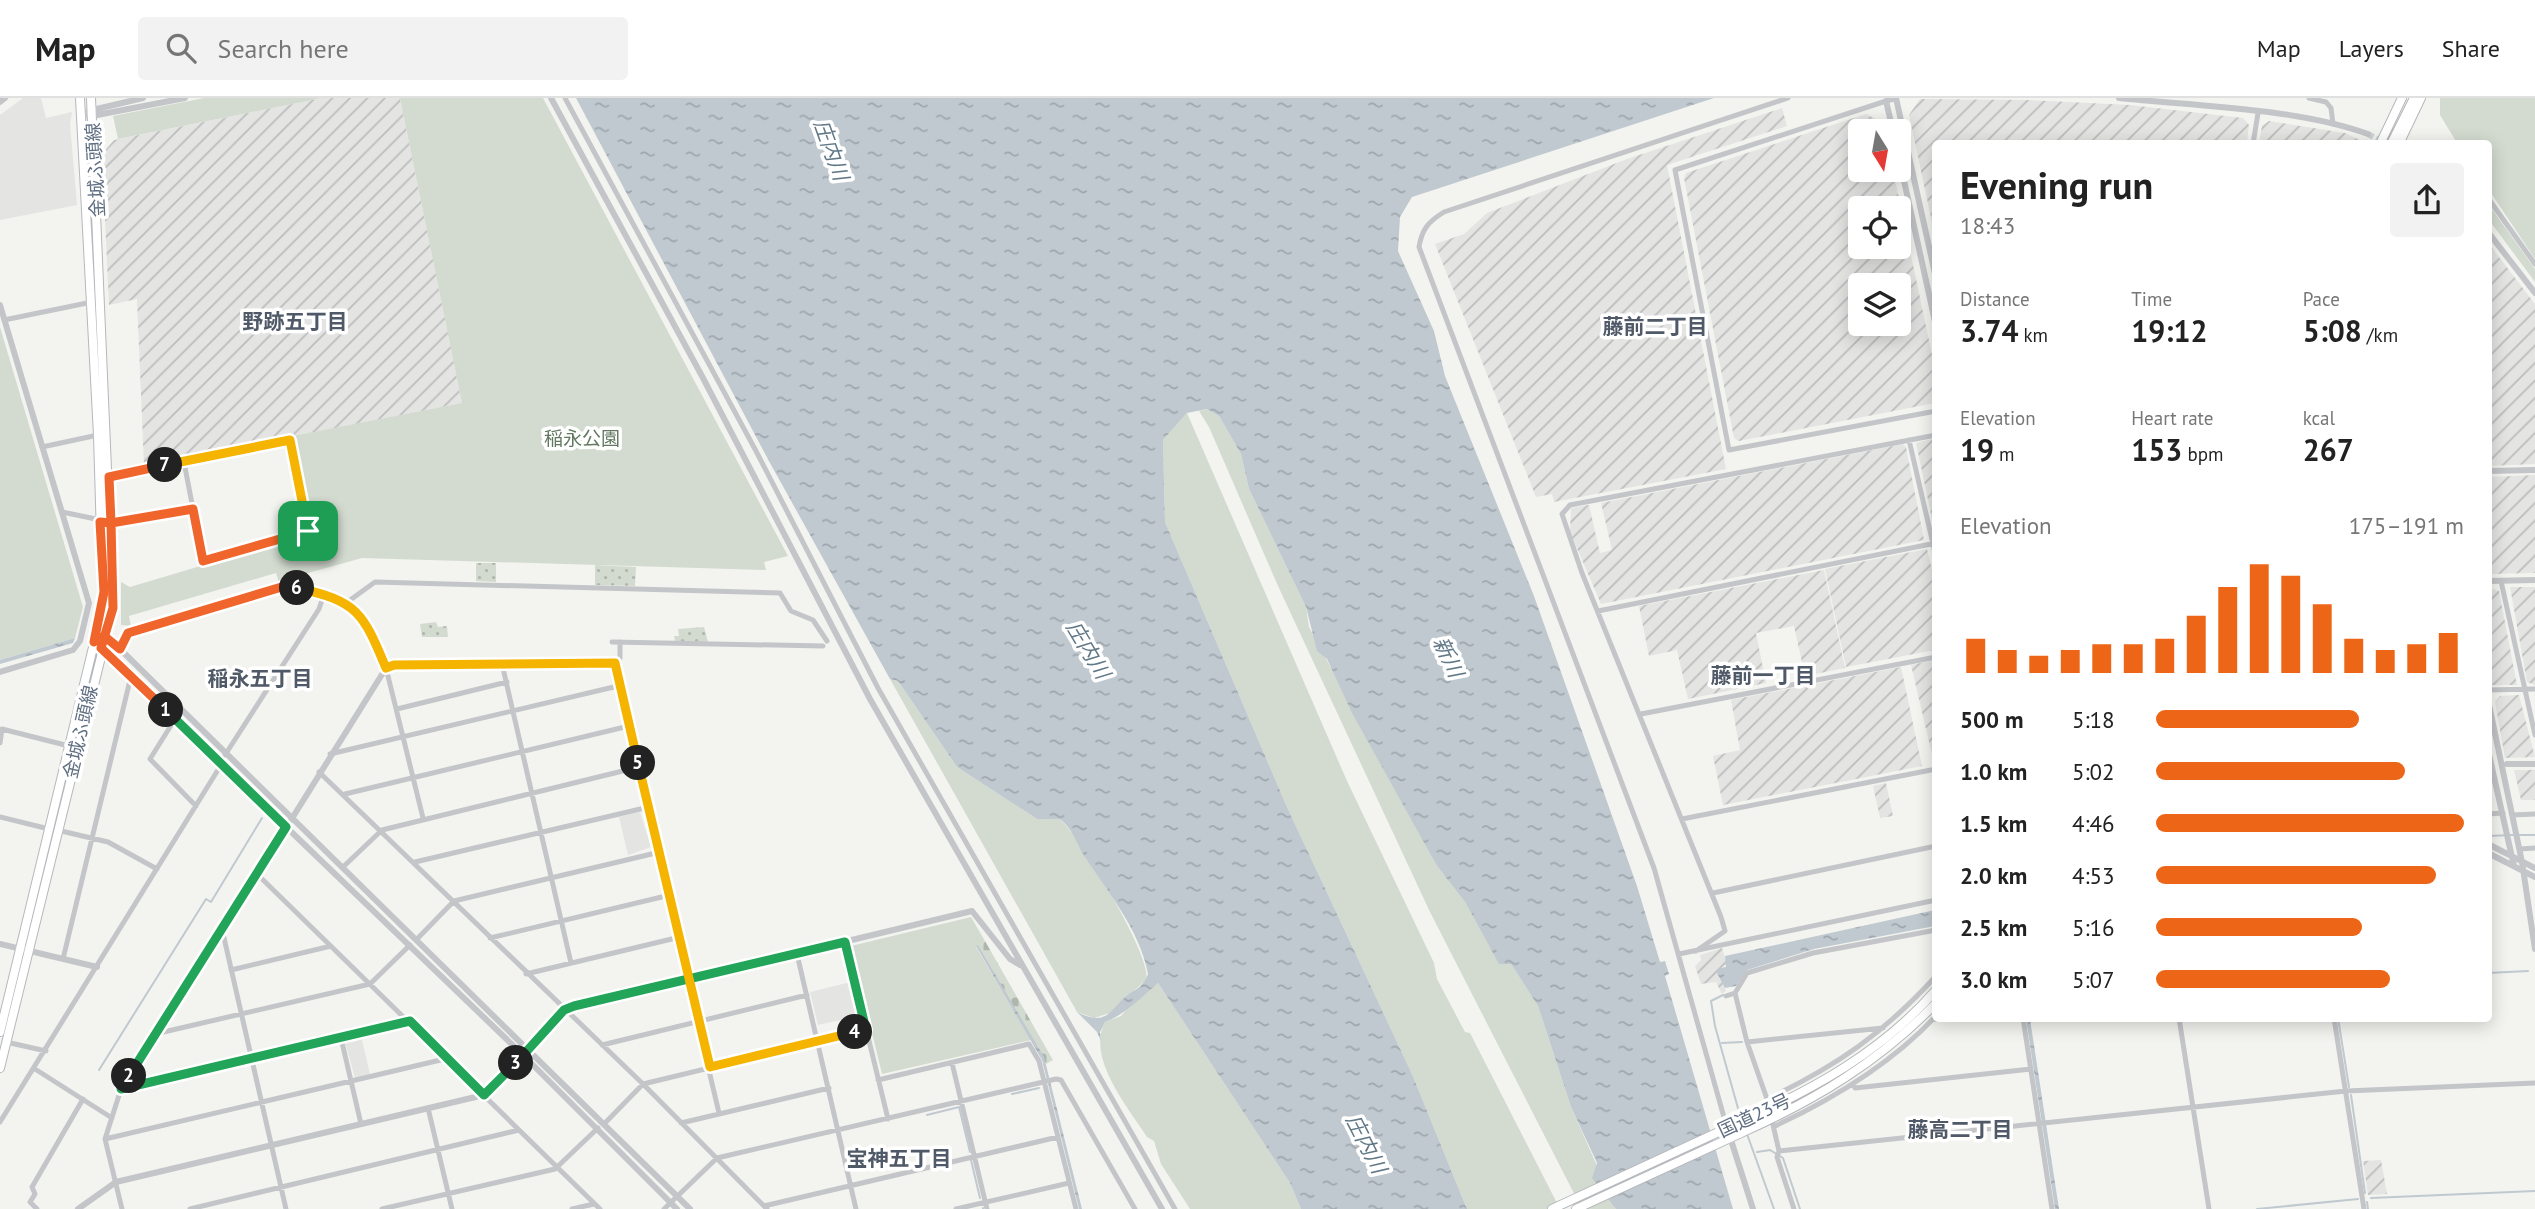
<!DOCTYPE html>
<html lang="en">
<head>
<meta charset="utf-8">
<style>
  :root { --surface:#fff; --page:#f2f2f2; --text:#222; --muted:#767676; --line:#e0e0e0; --accent:#ed6516 }
  body { margin:0; font-family:"PT Sans","Noto Sans JP",sans-serif; background:var(--page); color:var(--text); height:100vh; display:flex; flex-direction:column; font-size:26px; white-space:nowrap }
  * { box-sizing:border-box; margin:0 }
  p { font-size:23px; color:var(--muted) }
  .icon { flex:none; width:38px; height:38px; fill:none; stroke:currentColor; stroke-width:2; stroke-linecap:round; stroke-linejoin:round }
  .map { position:relative; flex:1; overflow:hidden }
  .panel { position:absolute; left:1932px; top:42px; width:560px; height:882px; display:flex; flex-direction:column; background:var(--surface); border-radius:7px; box-shadow:0 4px 18px #0003 }
  .panel>* { flex:none }
  .needle { width:46px; rotate:169deg }
  .buttons { position:absolute; left:1848px; top:21px; display:grid; gap:14px }
  .buttons a { display:grid; place-items:center; width:63px; height:63px; border-radius:7px; background:var(--surface); box-shadow:0 4px 18px #0003; font-size:35px }
  .pin { position:absolute; display:grid; place-items:center; width:60px; height:60px; color:#fff; margin:-30px; border-radius:14px; box-shadow:0 4px 10px #0006 }
  .km { position:absolute; width:35px; height:35px; margin:-18px; border-radius:50%; background:#222; color:#fff; font-size:19px; line-height:35px; text-align:center }
  .round { display:grid; place-items:center; flex:none; width:74px; height:74px; border-radius:7px; background:var(--page) }
  .headline { display:flex; align-items:center; justify-content:space-between; height:119px; padding:0 28px }
  h1 { font-size:38px; font-weight:600; line-height:52px }
  .metrics { display:grid; grid-template-columns:repeat(3,1fr); gap:10px; height:119px; padding:7px 28px }
  .metrics div { display:grid; align-content:center }
  .metrics b { font-size:30px; font-weight:600 }
  .metrics small { font-size:19px; font-weight:400 }
  .metrics p { font-size:19px }
  .chart { height:196px; padding:14px 28px }
  .chart p { display:flex; justify-content:space-between }
  .chart svg { width:100%; height:126px; margin-top:7px; stroke:var(--accent); stroke-width:6 }
  ul { padding:0 28px; list-style:none; font-size:23px }
  li { display:grid; grid-template-columns:112px 84px 1fr; align-items:center; height:52px }
  li i { height:18px; border-radius:9px; background:var(--accent) }
  header { display:flex; align-items:center; gap:42px; box-sizing:border-box; height:98px; padding:0 35px; background:var(--surface); border-bottom:2px solid var(--line) }
  header strong { font-size:33px }
  nav { display:flex; gap:38px; margin-inline-start:auto; font-size:24px }
  .search { width:490px; height:63px; background:var(--page); display:flex; align-items:center; gap:18px; box-sizing:border-box; padding:0 24px; border-radius:7px; color:var(--muted); font-size:26px }
  .map>svg:first-child { display:block }
  .built { fill:#e4e4e3 }
  .industrial { fill:url(#industrial-furrows); fill-rule:evenodd }
  .green { fill:#d3dbd0 }
  .cemetery { fill:url(#cemetery-stones) }
  .garden { fill:url(#garden-dots) }
  .water { fill:url(#water-ripples) }
  .lines { fill:none; stroke-linecap:round; stroke-linejoin:round }
  .stream { stroke:#c0c9d0; stroke-width:2 }
  .tertiary-tunnel { stroke:#ced3d4; stroke-width:6; stroke-dasharray:6 3; stroke-linecap:butt }
  .primary-casing { stroke:#b5b8bc; stroke-width:10 }
  .trunk-casing { stroke:#b5b7bb; stroke-width:10 }
  .minor { stroke:#c3c5c9; stroke-width:5 }
  .tertiary { stroke:#c3c5c9; stroke-width:6 }
  .primary { stroke:#fff; stroke-width:8 }
  .trunk { stroke:#fff; stroke-width:8 }
  .trunk-bridge-casing { stroke:#b5b7bb; stroke-width:10; stroke-linecap:butt }
  .trunk-bridge { stroke:#fff; stroke-width:8 }
  .split-1-casing { stroke:#fff; stroke-width:14 }
  .split-2-casing { stroke:#fff; stroke-width:14 }
  .split-3-casing { stroke:#fff; stroke-width:14 }
  .split-4-casing { stroke:#fff; stroke-width:14 }
  .split-5-casing { stroke:#fff; stroke-width:14 }
  .split-6-casing { stroke:#fff; stroke-width:14 }
  .split-7-casing { stroke:#fff; stroke-width:14 }
  .split-8-casing { stroke:#fff; stroke-width:14 }
  .split-1 { stroke:#f0652b; stroke-width:9 }
  .split-2 { stroke:#22a559; stroke-width:9 }
  .split-3 { stroke:#22a559; stroke-width:9 }
  .split-4 { stroke:#22a559; stroke-width:9 }
  .split-5 { stroke:#f5b400; stroke-width:9 }
  .split-6 { stroke:#f5b400; stroke-width:9 }
  .split-7 { stroke:#f0652b; stroke-width:9 }
  .split-8 { stroke:#f5b400; stroke-width:9 }
  .labels { text-anchor:middle; stroke-width:7; stroke-linejoin:round; paint-order:stroke }
  .street-label { font-size:19px; fill:#616f82; stroke:#fff }
  .park-label { font-size:19px; fill:#627960; stroke:#fff }
  .water-label { font-size:21px; font-style:italic; fill:#617887; stroke:#fff }
  .neighbourhood-label { font-size:21px; font-weight:bold; fill:#4f5967; stroke:#fff }
</style>
</head>
<body>
<header>
<strong>Map</strong>
<div class="search"><svg class="icon" aria-label="search" viewBox="0 0 24 24"><circle cx="10" cy="10" r="6"/><path d="M15 15l6 6"/></svg>Search here</div>
<nav><a>Map</a><a>Layers</a><a>Share</a></nav>
</header>
<div class="map">
<svg width="2535" height="1111" viewBox="0 0 2535 1111">
  <defs>
    <pattern id="industrial-furrows" width="10" height="10" patternUnits="userSpaceOnUse" patternTransform="scale(1.75)"><rect width="10" height="10" fill="#e4e4e3"/><path d="M-1 1l2-2M0 10L10 0M9 11l2-2" fill="none" stroke="#bcbdbd"/></pattern>
    <pattern id="cemetery-stones" width="16" height="16" patternUnits="userSpaceOnUse" patternTransform="scale(1.75)"><rect width="16" height="16" fill="#d3dbd0"/><path d="M2 7V4a2 2 0 0 1 4 0v3zM10 15v-3a2 2 0 0 1 4 0v3z" fill="#afb6ae"/></pattern>
    <pattern id="garden-dots" width="8" height="8" patternUnits="userSpaceOnUse" patternTransform="scale(1.75)"><rect width="8" height="8" fill="#d3dbd0"/><path d="M2 2h.1M6 6h.1" fill="none" stroke="#afb6ae" stroke-width="1.8" stroke-linecap="round"/></pattern>
    <pattern id="water-ripples" width="26" height="14" patternUnits="userSpaceOnUse" patternTransform="scale(1.75)"><rect width="26" height="14" fill="#c0c9d0"/><path d="M2 4q2-2 4 0t4 0M15 11q2-2 4 0t4 0" fill="none" stroke="#9fa7ae"/></pattern>
  </defs>
  <rect width="100%" height="100%" fill="#f3f4ef"/>
  <path class="built" d="M23,0H41L46,20L72,14L70,26L77,107L0,122V17Z
    M640,714L651,749L628,757L619,719Z
    M851,884L859,918L818,927L810,894Z
    M361,938L370,976L355,980L345,944Z"/>
  <path class="industrial" d="M322,0H400L462,305L144,368L137,201L109,207L102,56L114,42Z
    M1920,1L2027,2L2130,7L2243,20L2249,27L2247,45L1936,46L1935,138L1909,17Z
    M1782,10L1787,28L1667,67L1726,371L1554,404L1552,396L1536,399L1435,146L1464,136L1487,115L1627,61Z
    M1866,16L1882,24L1884,33H1860V72H1893L1935,271V305L1739,343L1734,340L1684,80L1686,75ZM1860,110H1899V149H1860ZM1860,187H1899V226H1860Z
    M2269,23L2345,35L2360,42L2359,46L2259,45L2262,28Z
    M2489,146L2535,206V366L2489,368Z
    M1935,340V435L1916,345Z
    M1903,346L1906,349L1924,442L1601,506L1570,434L1571,410L1589,407L1600,455L1612,452L1601,405Z
    M2535,377V475L2489,476V379Z
    M1927,451L1935,484V552L1846,569L1825,471Z
    M1824,472L1845,570L1805,578L1794,528L1756,535L1766,585L1688,601L1677,552L1649,558L1639,508Z
    M2510,489H2535V587L2527,584Z
    M2489,490L2499,493L2517,587H2492L2488,569Z
    M1935,562L1936,665H1934L1911,567Z
    M1901,569L1922,668L1723,707L1713,658L1740,652L1731,602Z
    M2519,597L2535,659L2505,660L2495,604L2500,598Z
    M2514,672H2535V702H2521Z
    M1886,685L1893,718L1880,720L1873,688Z
    M1722,850L1727,866L1721,870L1720,877L1726,893L1722,896L1716,884L1701,886L1695,868L1701,862L1700,857Z
    M2381,1062L2387,1096L2368,1097L2363,1063Z"/>
  <path class="green" d="M204,0H322L118,41L113,18Z
    M400,0H543L788,458L764,464L766,472L362,460L301,477L298,484L279,485L276,475L129,518L131,528L121,527V484L130,489L311,435L293,338L462,305Z
    M2440,0H2535V161L2489,92L2488,46L2457,45L2440,17Z
    M2489,107L2535,171V184L2489,122Z
    M0,229L83,509L75,540L0,562Z
    M1207,311L1219,318L1241,356L1249,391L1306,509L1309,529L1437,768L1465,804L1499,865L1511,866L1538,908L1571,1009L1616,1111H1582L1430,814L1278,488L1209,329L1199,313Z
    M1187,315L1347,683L1434,865L1437,881L1465,934L1470,935L1560,1111H1467L1412,976L1287,709L1165,424L1163,342Z
    M890,581L898,583L957,669L1037,721H1060C1078,737 1154,861 1146,882L1121,904L1116,913L1094,920L1077,914Z
    M971,819L985,843L976,849L1031,942L882,976L851,848Z
    M1158,885L1290,1085L1301,1111H1190L1161,1066L1154,1043L1147,1039C1128,1009 1086,960 1105,924L1121,918L1135,901Z"/>
  <path class="cemetery" d="M985,843L1053,962L1046,966L978,847Z"/>
  <path class="garden" d="M476,465H496V484L476,483Z
    M595,467L636,469L635,488L595,487Z
    M436,524L438,529L447,528L448,539H422L420,526Z
    M704,529L708,544L675,543L674,538H679L678,531Z"/>
  <path class="water" d="M576,0H1714L1412,99L1400,119L1398,153L1434,233L1445,278L1534,498L1637,788L1660,864L1665,863L1669,876L1665,878L1733,1111H1616L1592,1080L1597,1065L1571,1009L1538,908L1511,866H1499L1465,804L1437,768L1352,615L1327,561L1317,553L1306,509L1249,391L1241,356L1219,318L1207,311L1187,315L1163,342L1165,424L1287,709L1412,976L1467,1111H1301L1290,1085L1158,885C1143,898 1123,918 1105,924L1100,934L1101,943L1097,934L1077,914C1109,930 1110,910 1129,896C1138,890 1144,887 1148,876C1140,832 1107,793 1083,756C1075,742 1073,732 1060,721H1037L957,669L898,583L890,581L770,365Z
    M75,540L73,545L0,566V562Z
    M1935,812V828L1814,851L1747,872L1736,888L1725,890L1717,875L1719,870L1726,869L1725,858Z
    M978,847L1044,959L1082,1111H1079L1042,962L976,848Z
    M2026,921H2030L2059,1111H2055Z"/>
  <g class="lines">
    <path class="stream" d="M2519,737H2535
      M2488,738L2513,737
      M2488,875L2528,873
      M1723,897L1711,903L1715,928L1741,1021
      M2338,920L2349,989
      M1935,923L1963,920
      M1722,945L1742,944
      M99,972L206,801L211,804L262,720
      M1012,996L1039,990
      M2351,997L2365,1095
      M927,1017L959,1009L970,1054
      M1747,1036L1774,1111
      M1757,1054L1770,1052L1783,1060L1800,1111
      M971,1062L980,1100
      M2371,1100L2535,1093
      M2367,1104L2368,1111
      M983,1110V1111
      M2257,1111L2358,1101"/>
    <path class="tertiary-tunnel" d="M2368,36L2387,46"/>
    <defs>
      <path id="primary" d="M0,934L103,508L98,337L80,0
        M0,970L113,510L91,0"/>
      <path id="trunk" d="M2380,46L2402,0
        M2391,46L2414,0
        M2399,46L2421,0
        M1552,1111L1738,1025
        M1576,1111L1741,1035"/>
    </defs>
    <use href="#primary" class="primary-casing"/>
    <use href="#trunk" class="trunk-casing"/>
    <path class="minor" d="M565,0L756,353L878,590L1175,1111
      M2309,0L2326,4L2331,10L2333,26
      M1886,3L1675,72L1729,352L1936,313
      M2253,46L2258,15
      M2488,100L2535,166
      M4,222L92,204
      M1909,342L1936,459
      M42,349L98,337
      M109,379L122,376L290,342L308,433L203,463L184,364
      M62,414L120,426L193,411
      M2501,483L2535,637
      M346,505L375,484L780,495L791,513L813,522L827,543
      M1598,513L1936,445
      M612,544L823,548
      M620,544V560L615,565L618,588L719,1015
      M502,566L571,865
      M386,570L423,720
      M2488,592L2535,591
      M397,611L507,584
      M1641,616L1936,559
      M175,621L150,661L196,708
      M0,645L2,631L69,648
      M330,656L618,588
      M225,657L319,511L324,496
      M319,674L643,986L767,1111
      M345,696L629,628
      M2488,716L2503,715
      M2512,717L2535,716
      M0,719L49,731
      M1682,721L1936,671
      M57,732L108,744L157,771
      M2520,751L2535,750
      M415,764L649,709
      M343,769L382,732L639,669
      M257,776L600,1111
      M1713,795L1936,748
      M222,831L286,1111
      M490,840L670,797
      M417,841L454,803L660,754
      M845,844L888,1021
      M1696,853L1725,833L1721,819L1582,475L1562,416L1570,407L1936,337
      M797,856L856,1111
      M1679,856L1936,802
      M63,861L131,578
      M231,872L331,848
      M526,876L680,839
      M1936,878C1884,935 1837,968 1767,1001L1779,1053L2346,993L2535,985
      M1735,895L1747,944L1767,1001
      M1726,898L1735,895L1747,875L1813,855L1936,832
      M2023,920L2052,1111
      M2179,920L2209,1111
      M2334,920L2364,1111
      M155,936L370,886L410,847
      M341,940L361,1026
      M6,944L46,953
      M1747,944L1883,930
      M602,947L807,897
      M952,965L987,1111
      M35,971L112,1020
      M878,982L1029,946L1039,963L1076,1111
      M1853,986L1855,990L2031,971
      M121,991L410,923
      M428,1010L452,1111
      M0,1024L221,667
      M605,1025L643,986L866,932
      M681,1025L829,990
      M1775,1028C1833,1001 1891,966 1936,918
      M1727,1030L1654,770L1419,149C1422,131 1428,124 1444,114L1788,0
      M105,1041L449,960
      M1779,1053L1777,1059L1794,1111
      M764,1108L1058,1039
      M37,1111L30,1104L35,1096L32,1089L83,1001
      M122,1111L105,1041L121,991L286,729
      M190,1111L519,1032
      M382,1111L555,1071L598,1030
      M572,1111L594,1106
      M664,1111L717,1060L1056,981L1061,982L1135,1111
      M956,1111L1069,1085"/>
    <path class="tertiary" d="M551,0L703,280L870,601L1162,1111
      M2119,0C2196,8 2296,10 2368,36
      M0,4L5,0
      M88,13L143,0
      M81,17L92,18L185,0
      M1893,33L1886,3L1896,0L1936,180
      M1899,60L1936,228
      M2488,134L2535,195
      M0,207L89,505L80,543L73,552L0,574
      M2488,373L2535,372
      M2488,483L2535,482
      M120,551L128,535L285,488L294,489L324,496L355,511L368,528L386,570
      M2488,602L2522,764L2535,851
      M2488,652L2514,768
      M2507,666H2535
      M291,722L386,570L395,567L615,565
      M2488,746L2535,770
      M2488,755L2535,779
      M0,846L97,869
      M1730,1039L1753,1111
      M78,1111L116,1084L484,997L564,912L574,909L972,813L1010,861L1020,867
      M677,1111L523,957L94,544L104,538L120,551L690,1111"/>
    <use href="#primary" class="primary"/>
    <use href="#trunk" class="trunk"/>
    <defs>
      <path id="trunk-bridge" d="M1738,1025C1812,992 1882,954 1936,892
        M1741,1035C1815,1002 1879,964 1936,905"/>
    </defs>
    <use href="#trunk-bridge" class="trunk-bridge-casing"/>
    <use href="#trunk-bridge" class="trunk-bridge"/>
  </g>
  <g class="lines">
    <defs>
      <path id="split-1" d="M166,612L101,550L113,510L111,425L193,411L203,463L308,433"/>
      <path id="split-2" d="M129,978L286,729L166,612"/>
      <path id="split-3" d="M129,978L121,991L410,923L484,997L516,965"/>
      <path id="split-4" d="M516,965L564,912L574,908L845,844L866,932L855,934"/>
      <path id="split-5" d="M638,665L710,969L855,934"/>
      <path id="split-6" d="M297,490C358,503 363,515 386,570L394,567L615,565L638,665"/>
      <path id="split-7" d="M165,367L109,379L111,425L100,424L104,494L94,544L104,538L120,551L128,535L285,488L297,490"/>
      <path id="split-8" d="M165,367L290,342L308,433"/>
    </defs>
    <use href="#split-1" class="split-1-casing"/>
    <use href="#split-2" class="split-2-casing"/>
    <use href="#split-3" class="split-3-casing"/>
    <use href="#split-4" class="split-4-casing"/>
    <use href="#split-5" class="split-5-casing"/>
    <use href="#split-6" class="split-6-casing"/>
    <use href="#split-7" class="split-7-casing"/>
    <use href="#split-8" class="split-8-casing"/>
    <use href="#split-1" class="split-1"/>
    <use href="#split-2" class="split-2"/>
    <use href="#split-3" class="split-3"/>
    <use href="#split-4" class="split-4"/>
    <use href="#split-5" class="split-5"/>
    <use href="#split-6" class="split-6"/>
    <use href="#split-7" class="split-7"/>
    <use href="#split-8" class="split-8"/>
  </g>
  <g class="labels">
    <g class="street-label">
      <text transform="translate(95 72) rotate(-93)" y="7">金城ふ頭線</text>
      <text transform="translate(80 634) rotate(-77)" y="7">金城ふ頭線</text>
      <text transform="translate(1754 1017) rotate(-25)" y="7">国道23号</text>
    </g>
    <g class="park-label">
      <text x="582" y="347">稲永公園</text>
    </g>
    <g class="water-label">
      <text transform="translate(831 52) rotate(70)" y="7">庄内川</text>
      <text transform="translate(1088 552) rotate(59)" y="7">庄内川</text>
      <text transform="translate(1448 559) rotate(65)" y="7">新川</text>
      <text transform="translate(1366 1046) rotate(63)" y="7">庄内川</text>
    </g>
    <g class="neighbourhood-label">
      <text x="295" y="231">野跡五丁目</text>
      <text x="1655" y="236">藤前二丁目</text>
      <text x="1763" y="585">藤前一丁目</text>
      <text x="260" y="588">稲永五丁目</text>
      <text x="1960" y="1039">藤高二丁目</text>
      <text x="899" y="1068">宝神五丁目</text>
    </g>
  </g>
</svg>
<div class="buttons">
<a><svg class="needle" viewBox="-14 -14 28 28"><path d="M0-13l5 13h-10z" fill="#e53935"/><path d="M0 13l5-13h-10z" fill="#767676"/></svg></a>
<a><svg class="icon" aria-label="locate" viewBox="0 0 24 24"><circle cx="12" cy="12" r="6"/><path d="M12 2v4M12 18v4M2 12h4M18 12h4"/></svg></a>
<a><svg class="icon" aria-label="layers" viewBox="0 0 24 24"><path d="M12 4l9 5-9 5-9-5zM3 14l9 5 9-5"/></svg></a>
</div>
<div class="pin" style="left:308px;top:433px;background:#1e9e55"><svg class="icon" aria-label="arrive" viewBox="0 0 24 24"><path d="M6 21V4h12l-3 4 3 4H6"/></svg></div>
<b class="km" style="left:166px;top:612px">1</b>
<b class="km" style="left:129px;top:978px">2</b>
<b class="km" style="left:516px;top:965px">3</b>
<b class="km" style="left:855px;top:934px">4</b>
<b class="km" style="left:638px;top:665px">5</b>
<b class="km" style="left:297px;top:490px">6</b>
<b class="km" style="left:165px;top:367px">7</b>
<section class="panel">
<div class="headline"><div><h1>Evening run</h1><p>18:43</p></div><a class="round"><svg class="icon" aria-label="share" viewBox="0 0 24 24"><path d="M12 15V3M7 8l5-5 5 5M5 13v7h14v-7"/></svg></a></div>
<div class="metrics">
<div><p>Distance</p><b>3.74<small> km</small></b></div>
<div><p>Time</p><b>19:12</b></div>
<div><p>Pace</p><b>5:08<small> /km</small></b></div>
</div>
<div class="metrics">
<div><p>Elevation</p><b>19<small> m</small></b></div>
<div><p>Heart rate</p><b>153<small> bpm</small></b></div>
<div><p>kcal</p><b>267</b></div>
</div>
<div class="chart"><p><span>Elevation</span>175–191 m</p>
<svg viewBox="0 0 160 44" preserveAspectRatio="none"><path d="M5 44V32M15 44V36M25 44V38M35 44V36M45 44V34M55 44V34M65 44V32M75 44V24M85 44V14M95 44V6M105 44V10M115 44V20M125 44V32M135 44V36M145 44V34M155 44V30"/></svg>
</div>
<ul>
<li><b>500 m</b>5:18<i style="width:66%"></i></li>
<li><b>1.0 km</b>5:02<i style="width:81%"></i></li>
<li><b>1.5 km</b>4:46<i style="width:100%"></i></li>
<li><b>2.0 km</b>4:53<i style="width:91%"></i></li>
<li><b>2.5 km</b>5:16<i style="width:67%"></i></li>
<li><b>3.0 km</b>5:07<i style="width:76%"></i></li>
</ul>
</section>
</div>
</body>
</html>
